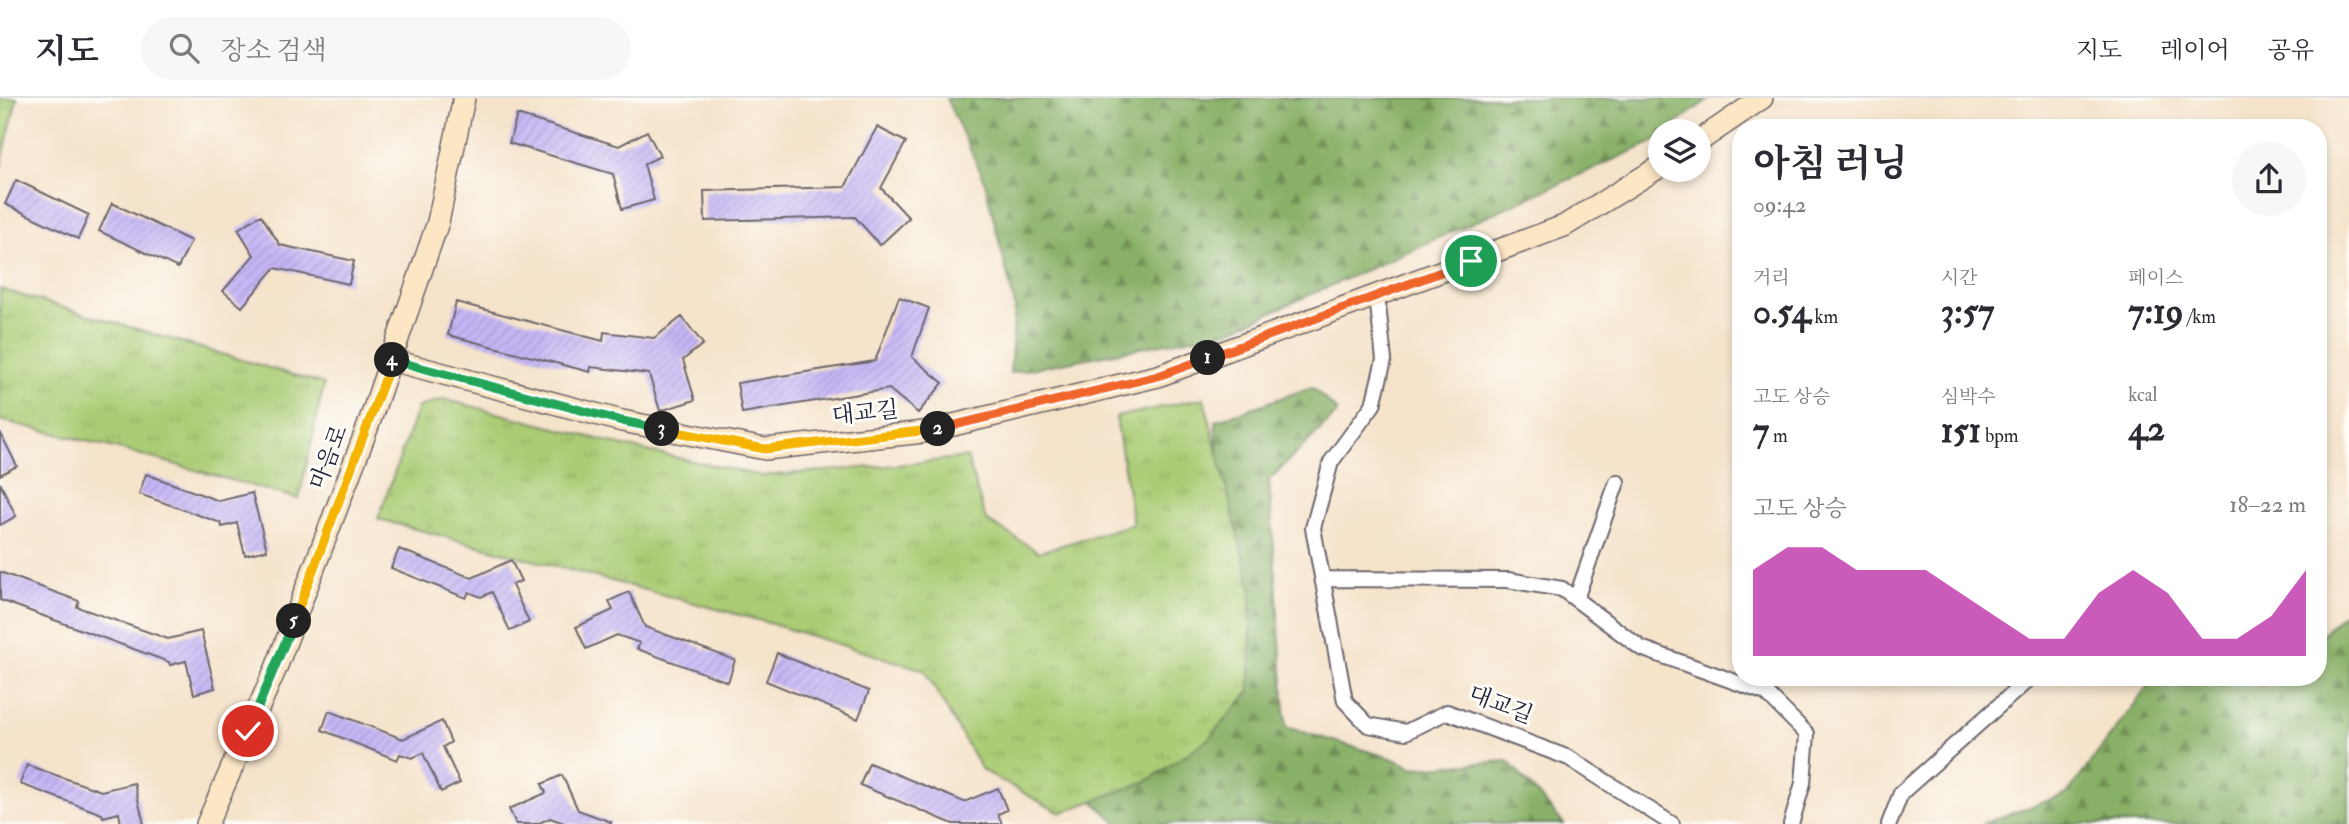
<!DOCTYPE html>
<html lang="ko">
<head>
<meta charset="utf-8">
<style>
  :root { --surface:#fff; --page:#f7f7f7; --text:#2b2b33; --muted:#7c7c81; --line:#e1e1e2; --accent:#b5179e }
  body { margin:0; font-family:"IM FELL Double Pica","Noto Serif KR",serif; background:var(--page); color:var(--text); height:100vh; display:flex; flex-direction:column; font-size:26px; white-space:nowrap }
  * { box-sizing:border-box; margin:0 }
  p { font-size:23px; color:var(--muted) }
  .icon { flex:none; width:38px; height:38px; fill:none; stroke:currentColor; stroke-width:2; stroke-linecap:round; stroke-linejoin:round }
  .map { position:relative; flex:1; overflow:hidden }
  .details { position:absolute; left:1732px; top:21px; width:595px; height:567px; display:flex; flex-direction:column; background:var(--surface); border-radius:28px; box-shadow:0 4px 10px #0003 }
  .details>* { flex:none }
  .fabs { position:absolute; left:1648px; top:21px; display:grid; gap:14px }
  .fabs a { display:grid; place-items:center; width:63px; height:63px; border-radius:50%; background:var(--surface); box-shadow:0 4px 10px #0003; font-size:35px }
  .pin { position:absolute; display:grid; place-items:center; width:60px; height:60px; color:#fff; margin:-30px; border:4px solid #fff; border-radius:50%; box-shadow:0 2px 7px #0007 }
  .km { position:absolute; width:35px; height:35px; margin:-18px; border-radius:50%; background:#222; color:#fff; font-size:19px; line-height:35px; text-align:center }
  .round { display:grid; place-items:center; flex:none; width:74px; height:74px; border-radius:37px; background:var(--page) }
  .headline { display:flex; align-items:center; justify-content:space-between; height:119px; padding:0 21px }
  h1 { font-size:38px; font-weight:700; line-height:52px }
  .figures { display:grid; grid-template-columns:repeat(3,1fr); gap:10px; height:119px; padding:7px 21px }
  .figures div { display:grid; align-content:center }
  .figures b { font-size:35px; font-weight:700 }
  .figures small { font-size:19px; font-weight:400 }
  .figures p { font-size:19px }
  .chart { height:196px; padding:14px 21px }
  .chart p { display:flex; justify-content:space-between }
  .chart svg { width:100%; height:126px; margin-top:7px; fill:var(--accent); opacity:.7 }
  header { display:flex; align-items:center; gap:42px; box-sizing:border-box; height:98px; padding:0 35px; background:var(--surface); border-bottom:2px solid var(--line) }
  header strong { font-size:33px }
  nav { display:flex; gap:38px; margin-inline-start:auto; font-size:24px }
  .search { width:490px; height:63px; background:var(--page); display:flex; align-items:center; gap:18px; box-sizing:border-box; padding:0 24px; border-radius:38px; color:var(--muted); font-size:26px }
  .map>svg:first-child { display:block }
  .forest { fill:url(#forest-firs); stroke:#556950; stroke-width:2 }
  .park { fill:url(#park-tufts); stroke:#667758; stroke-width:2 }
  .building { fill:url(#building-hatch) }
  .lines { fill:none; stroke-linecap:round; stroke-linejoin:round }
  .street-casing { stroke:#6c666d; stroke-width:18 }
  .secondary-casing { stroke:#6c666d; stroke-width:24 }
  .street { stroke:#fff; stroke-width:14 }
  .secondary { stroke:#fce6c4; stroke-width:21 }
  .split-1-casing { stroke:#fff; stroke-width:14 }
  .split-2-casing { stroke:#fff; stroke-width:14 }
  .split-3-casing { stroke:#fff; stroke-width:14 }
  .split-4-casing { stroke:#fff; stroke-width:14 }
  .split-5-casing { stroke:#fff; stroke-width:14 }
  .split-6-casing { stroke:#fff; stroke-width:14 }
  .split-1 { stroke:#f0652b; stroke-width:9 }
  .split-2 { stroke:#f0652b; stroke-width:9 }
  .split-3 { stroke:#f5b400; stroke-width:9 }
  .split-4 { stroke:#22a559; stroke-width:9 }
  .split-5 { stroke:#f5b400; stroke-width:9 }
  .split-6 { stroke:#22a559; stroke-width:9 }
  .labels { text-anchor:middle; stroke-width:6; stroke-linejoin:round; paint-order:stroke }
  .street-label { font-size:23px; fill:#22223b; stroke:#fdfcf7 }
</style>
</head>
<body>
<header>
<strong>지도</strong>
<div class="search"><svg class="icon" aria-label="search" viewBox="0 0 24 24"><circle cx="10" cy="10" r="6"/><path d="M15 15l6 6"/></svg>장소 검색</div>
<nav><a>지도</a><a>레이어</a><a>공유</a></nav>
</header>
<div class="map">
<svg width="2349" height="726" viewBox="0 0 2349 726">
  <defs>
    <pattern id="forest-firs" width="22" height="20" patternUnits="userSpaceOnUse" patternTransform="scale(1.75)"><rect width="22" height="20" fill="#88b066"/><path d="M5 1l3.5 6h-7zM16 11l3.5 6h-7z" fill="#6f8f55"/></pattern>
    <pattern id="park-tufts" width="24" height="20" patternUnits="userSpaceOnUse" patternTransform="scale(1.75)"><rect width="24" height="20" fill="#abcc74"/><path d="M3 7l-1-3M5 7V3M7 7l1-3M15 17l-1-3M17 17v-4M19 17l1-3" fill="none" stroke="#93af65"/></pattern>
    <pattern id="building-hatch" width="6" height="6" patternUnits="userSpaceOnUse" patternTransform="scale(1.75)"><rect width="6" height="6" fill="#c5b6f5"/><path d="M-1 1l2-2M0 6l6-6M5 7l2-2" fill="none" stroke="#a99cd3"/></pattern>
  </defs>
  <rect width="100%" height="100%" fill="#fdfcf7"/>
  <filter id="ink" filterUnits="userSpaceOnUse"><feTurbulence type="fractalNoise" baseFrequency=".0143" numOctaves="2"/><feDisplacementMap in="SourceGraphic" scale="14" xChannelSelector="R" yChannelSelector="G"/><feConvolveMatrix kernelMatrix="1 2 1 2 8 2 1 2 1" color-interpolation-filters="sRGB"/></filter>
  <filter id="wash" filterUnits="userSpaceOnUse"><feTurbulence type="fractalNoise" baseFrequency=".00686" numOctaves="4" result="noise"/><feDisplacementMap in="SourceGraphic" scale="28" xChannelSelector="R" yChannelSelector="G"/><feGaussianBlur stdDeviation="1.57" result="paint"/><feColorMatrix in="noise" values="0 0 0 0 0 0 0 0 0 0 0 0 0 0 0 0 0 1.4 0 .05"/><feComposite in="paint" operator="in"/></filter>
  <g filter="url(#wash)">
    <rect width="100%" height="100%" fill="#f5e3ca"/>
    <path class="forest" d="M946,0H1710L1666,33H1661V38L1651,45L1229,233L1010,275L1015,208L984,81Z
      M1312,289L1338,314L1269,382L1286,629L1391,660L1414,670L1508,663L1564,726H1118L1068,680L1235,535L1215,323Z
      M2349,510V726H1981L2067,696L2155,579H2319V539Z"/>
    <path class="park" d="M0,0H17L0,71Z
      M0,191L324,286L299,401L127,353L0,322Z
      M1204,300L1251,490L1250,593L1208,641L1147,683L1060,715L982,672L924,572L762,523L378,421L418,309L444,301L628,349L762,378L898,367L967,359L986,422L1039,454L1133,426L1116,319Z"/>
    <g id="blocks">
      <path class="building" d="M517,17L619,48L647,33L660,58L644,66L654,102L622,111L613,76L509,45Z
        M877,29L906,44L881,90L909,120L880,147L855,119L705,123L704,93L845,89Z
        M16,82L89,117L78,141L5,106Z
        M112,105L191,143L178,170L99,133Z
        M261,117L280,147L354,163L349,186L275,170L242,209L223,193L254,157L238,131Z
        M899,199L929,210L912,259L943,285L918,315L889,291L742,315L737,285L875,263Z
        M456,204L603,243L604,234L654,240L682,219L703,246L683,262L695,302L660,313L649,276L591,269L590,274L448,237Z
        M0,334L17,368L0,377Z
        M146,376L219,403L252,395L267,452L245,457L237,425L222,429L221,425L139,396Z
        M0,385L16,418L0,427Z
        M399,451L472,480L511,462L521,483L512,487L529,524L510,533L492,494L481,499L469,494L466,500L391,470Z
        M0,474L79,503L77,509L168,541L201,533L215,590L194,596L186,563L170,567L169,564L0,502Z
        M629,494L645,529L735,562L728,584L637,551L640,545L617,537L586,551L576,529L613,512L609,503Z
        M777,555L869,593L858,621L766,583Z
        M329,613L403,641L442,623L451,644L443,649L460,685L441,694L423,655L412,660L400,656L397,662L322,632Z
        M869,665L964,704L998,690L1007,712L998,716L1002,726H953L860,687Z
        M27,667L101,693L134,685L144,726H121L119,715L103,719L102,716L20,686Z
        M562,677L578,712L611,724V726H567L550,720L537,726H516L509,711L546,695L542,686Z"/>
    </g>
  </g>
  <g filter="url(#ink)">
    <use href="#blocks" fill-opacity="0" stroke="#6c666d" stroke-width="2"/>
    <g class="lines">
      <defs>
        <path id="street" d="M1377,198L1384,262L1373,307L1331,364L1313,430L1345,603L1368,627L1406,634L1447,614L1569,660L1672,726
          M1322,481L1508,482L1562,491L1641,550L1766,595L1807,636L1803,685L1791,726
          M1576,501L1617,384
          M1889,726L1901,695L2031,579"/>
        <path id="secondary" d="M1699,43L1762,0
          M391,262L622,323L765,351L924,334L1158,278L1564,128L1661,68
          M207,726L276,570L368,328L438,124L464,0"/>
      </defs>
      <use href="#street" class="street-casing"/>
      <use href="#secondary" class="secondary-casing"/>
      <use href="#street" class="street"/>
      <use href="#secondary" class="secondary"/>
    </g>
  </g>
  <g class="lines" filter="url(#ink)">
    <defs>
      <path id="split-1" d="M1208,260L1471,163"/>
      <path id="split-2" d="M938,331L1158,278L1208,260"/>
      <path id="split-3" d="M662,331L765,351L938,331"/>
      <path id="split-4" d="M392,262L622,323L662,331"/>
      <path id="split-5" d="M294,523L392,262"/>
      <path id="split-6" d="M248,633L294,523"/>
    </defs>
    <use href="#split-1" class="split-1-casing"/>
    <use href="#split-2" class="split-2-casing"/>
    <use href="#split-3" class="split-3-casing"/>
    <use href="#split-4" class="split-4-casing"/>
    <use href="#split-5" class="split-5-casing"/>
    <use href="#split-6" class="split-6-casing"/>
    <use href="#split-1" class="split-1"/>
    <use href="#split-2" class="split-2"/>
    <use href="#split-3" class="split-3"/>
    <use href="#split-4" class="split-4"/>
    <use href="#split-5" class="split-5"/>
    <use href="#split-6" class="split-6"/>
  </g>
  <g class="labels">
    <g class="street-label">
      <text transform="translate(865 314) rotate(-6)" y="8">대교길</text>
      <text transform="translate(328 359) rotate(-69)" y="8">마음로</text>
      <text transform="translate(1501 606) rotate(21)" y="8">대교길</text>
    </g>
  </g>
</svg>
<div class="fabs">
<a><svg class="icon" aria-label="layers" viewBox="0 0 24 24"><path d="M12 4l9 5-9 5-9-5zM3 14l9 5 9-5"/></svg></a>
</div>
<div class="pin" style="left:1471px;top:163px;background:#1e9e55"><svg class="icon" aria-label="arrive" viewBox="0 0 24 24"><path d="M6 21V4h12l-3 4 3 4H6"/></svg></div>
<div class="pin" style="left:248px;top:633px;background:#d93025"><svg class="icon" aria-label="check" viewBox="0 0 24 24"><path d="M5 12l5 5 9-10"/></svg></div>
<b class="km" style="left:1208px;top:260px">1</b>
<b class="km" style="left:938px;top:331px">2</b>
<b class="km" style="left:662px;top:331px">3</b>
<b class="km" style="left:392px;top:262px">4</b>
<b class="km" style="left:294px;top:523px">5</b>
<section class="details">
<div class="headline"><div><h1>아침 러닝</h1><p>09:42</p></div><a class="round"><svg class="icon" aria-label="share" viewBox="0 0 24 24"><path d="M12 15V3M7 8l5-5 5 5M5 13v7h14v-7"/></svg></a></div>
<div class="figures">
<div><p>거리</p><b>0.54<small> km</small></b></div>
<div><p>시간</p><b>3:57</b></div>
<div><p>페이스</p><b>7:19<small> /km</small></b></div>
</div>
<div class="figures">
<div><p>고도 상승</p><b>7<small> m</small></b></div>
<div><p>심박수</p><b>151<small> bpm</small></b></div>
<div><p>kcal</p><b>42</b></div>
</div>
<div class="chart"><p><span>고도 상승</span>18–22 m</p>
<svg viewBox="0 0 160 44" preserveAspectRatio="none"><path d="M0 44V14L10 6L20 6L30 14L40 14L50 14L60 22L70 30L80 38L90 38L100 22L110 14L120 22L130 38L140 38L150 30L160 14V44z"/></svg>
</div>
</section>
</div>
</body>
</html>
